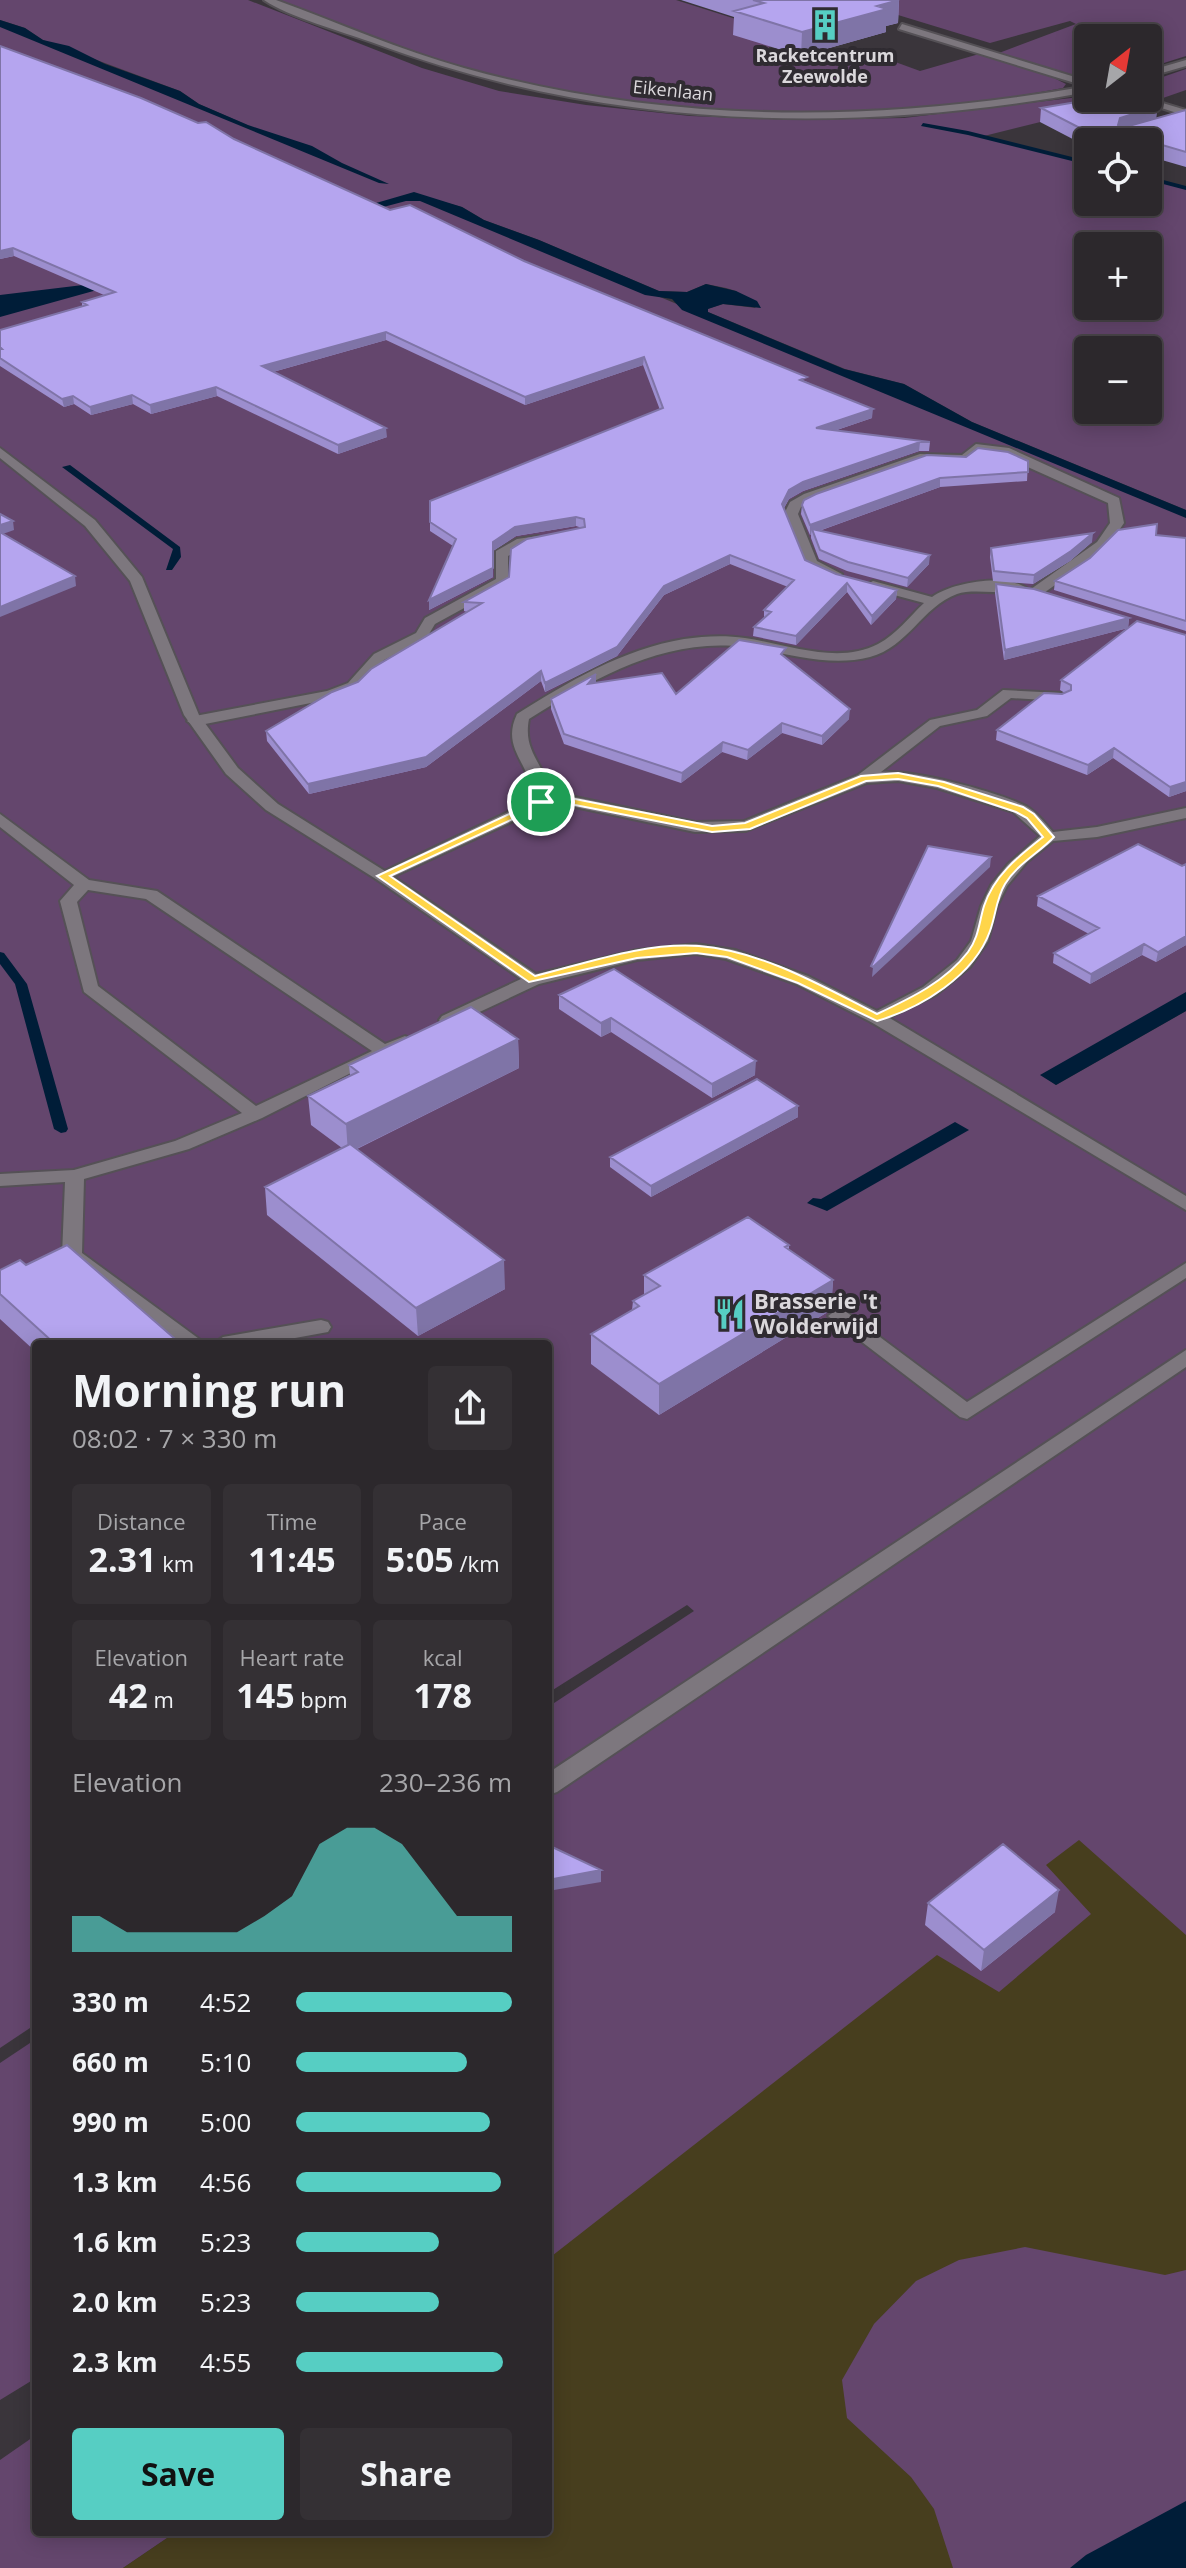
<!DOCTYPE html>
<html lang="en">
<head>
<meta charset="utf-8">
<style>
  :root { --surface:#2c282c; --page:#343034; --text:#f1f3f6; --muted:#a6a6a9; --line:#484448; --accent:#56cec3 }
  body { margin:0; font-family:"Open Sans",sans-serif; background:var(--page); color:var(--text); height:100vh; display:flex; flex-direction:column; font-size:30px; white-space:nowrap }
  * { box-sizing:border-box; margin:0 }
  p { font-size:26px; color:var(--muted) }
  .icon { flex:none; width:44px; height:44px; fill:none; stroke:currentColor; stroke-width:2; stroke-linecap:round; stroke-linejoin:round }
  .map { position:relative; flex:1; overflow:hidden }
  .sheet { position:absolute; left:32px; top:1340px; width:520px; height:1196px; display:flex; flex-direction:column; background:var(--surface); border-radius:8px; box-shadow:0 4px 20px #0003,0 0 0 2px var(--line) }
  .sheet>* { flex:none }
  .needle { width:52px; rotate:31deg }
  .buttons { position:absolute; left:1074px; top:24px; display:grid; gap:16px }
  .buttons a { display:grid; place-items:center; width:88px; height:88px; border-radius:8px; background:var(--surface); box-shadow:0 4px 20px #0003,0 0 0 2px var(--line); font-size:40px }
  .pin { position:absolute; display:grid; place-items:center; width:68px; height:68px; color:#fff; margin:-34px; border:4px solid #fff; border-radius:50%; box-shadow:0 2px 8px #0007 }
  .round { display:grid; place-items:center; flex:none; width:84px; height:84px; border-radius:8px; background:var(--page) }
  .headline { display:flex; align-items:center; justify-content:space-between; height:136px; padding:0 40px }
  h1 { font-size:44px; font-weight:700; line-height:60px }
  .metrics { display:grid; grid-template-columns:repeat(3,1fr); gap:12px; height:136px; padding:8px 40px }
  .metrics div { display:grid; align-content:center; border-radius:8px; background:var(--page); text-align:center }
  .metrics b { font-size:34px; font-weight:700 }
  .metrics small { font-size:22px; font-weight:400 }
  .metrics p { font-size:22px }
  .chart { height:224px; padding:16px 40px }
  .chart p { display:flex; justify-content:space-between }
  .chart svg { width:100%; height:144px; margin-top:8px; fill:var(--accent); opacity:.7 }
  .cta { display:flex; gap:16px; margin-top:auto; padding:16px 40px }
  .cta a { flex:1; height:92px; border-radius:8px; background:var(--accent); color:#111; font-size:32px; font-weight:700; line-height:92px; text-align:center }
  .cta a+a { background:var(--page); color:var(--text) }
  ul { padding:0 40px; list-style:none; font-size:26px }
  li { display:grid; grid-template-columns:128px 96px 1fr; align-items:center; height:60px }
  li i { height:20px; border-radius:10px; background:var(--accent) }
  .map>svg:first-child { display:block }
  .green { fill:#64466d; fill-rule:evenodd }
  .sand { fill:#473e1e }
  .water { fill:#001d38 }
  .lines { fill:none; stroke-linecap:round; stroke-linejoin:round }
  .stream { fill:#001d38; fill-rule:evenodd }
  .service-casing { stroke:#555156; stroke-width:4 }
  .minor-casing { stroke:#555156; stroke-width:4 }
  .tertiary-casing { stroke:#555156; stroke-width:4 }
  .service { fill:#7d777e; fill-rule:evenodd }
  .minor { fill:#7d777e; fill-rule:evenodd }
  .tertiary { fill:#7d777e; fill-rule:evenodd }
  .wall { fill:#9c8ece }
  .shaded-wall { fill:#7f74a7 }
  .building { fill:#b5a5ef; stroke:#7f74a7; stroke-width:2 }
  .route { fill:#ffd54a; stroke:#fff; stroke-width:2; fill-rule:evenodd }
  .labels { text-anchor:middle; stroke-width:8; stroke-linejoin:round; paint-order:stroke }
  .far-poi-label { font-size:18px; font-weight:bold; fill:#dbd8dc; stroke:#2f2b31 }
  .far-street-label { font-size:18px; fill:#dbd8dc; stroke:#2f2b31 }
  .poi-label { font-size:22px; font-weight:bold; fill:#dbd8dc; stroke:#2f2b31; text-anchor:start }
</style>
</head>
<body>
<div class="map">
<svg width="1186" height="2568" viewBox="0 0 1186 2568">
  <rect width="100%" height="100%" fill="#3a353b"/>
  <path class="green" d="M0,0H248L422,68L499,91L586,105L690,116L793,120L904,118L1088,96L1119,98L1081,112L980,137L1088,164V202H1148V179L1186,189V510L972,422L904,384L845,369L708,312L707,309L723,304L756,308L736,291L726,288L706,284L687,292L659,291L539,240L484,220L462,207L410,193L1186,516V994L1043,1076L1056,1085L1186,1011V2527L1135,2568H323L548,2532V1707L694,1611L687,1605L548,1693V1344H36V2024L0,2048V23L247,125L199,104L180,91L43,40L25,28L0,20ZM1088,246H1148V306H1088ZM1088,350H1148V410H1088Z
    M279,0H676L799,39L769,47L767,52L793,60L857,48L920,71L979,54L1052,77L1066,84L1063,88C902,118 735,121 573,92C546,88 517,85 490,77C418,57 348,27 279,0Z
    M826,0H1186V56L1148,68V38H1088V79H1083L999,53L1076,24L1070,21L990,43L875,8Z
    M1186,69V90L1163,98L1148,97V82Z
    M36,2039V2378L0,2400V2063Z
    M36,2435V2532H176L123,2568H0V2460Z"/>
  <path class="sand" d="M1079,1840L1186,1935V2270L1165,2275L1025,2247L959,2260L916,2281L874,2324L842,2380L847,2418L911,2477L934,2509L953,2568H123L176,2532H548V2259L937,1955L999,1992L1091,1914L1046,1865Z"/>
  <path class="water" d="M0,20L25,28L43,40L69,46L105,64L180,91L199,104L248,125L312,146L342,163L389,184L379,183L0,27Z
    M414,192L462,207L484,220L539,240L659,291L687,292L706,284L736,291L757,301L761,308L723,304L708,309V312L844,369L904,384L972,422L1186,510V518L682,310L672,299L645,295L420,201H406L142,271Z
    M83,285H115L0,317V295Z
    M70,465L180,547L181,557L172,570H166L173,549L62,467Z
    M1186,992V1011L1056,1085L1040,1075Z
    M955,1122L969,1130L827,1211L807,1203L813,1198L821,1199Z
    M1186,2501V2568H1070L1086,2555Z"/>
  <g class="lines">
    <path class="stream" d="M923,123L968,131L1088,161V165L968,135L921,126Z
      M1148,176L1186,186V190L1148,180Z
      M0,952L4,953L27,984L68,1129L66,1132L61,1133L54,1129L15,984L0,964Z"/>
    <defs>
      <path id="service" d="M902,24L1088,81V87L899,29Z
        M976,444L1009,448L1119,498L1124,523L1107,548L1041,595H1031V589L1097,542L1110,523L1108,503L1001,455L979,452L965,463L926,461L814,500L801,507L798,514L817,561L842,574L835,578L806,566L784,514L790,502L804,494L920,454L962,455Z
        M538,536L545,540L543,543L525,546L508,556V584L435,624L426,639L384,660L358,689L331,699L195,726L187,721L195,716L327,691L348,683L374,654L416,633L425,618L496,579V551L517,539Z
        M873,581L932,597C953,582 1007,573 1028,589C1017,598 976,587 957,594C922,607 908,647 870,657C827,668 786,652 744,647C665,637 593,679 529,719C522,755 548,764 549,797L570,796L695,822L744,821L858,775L930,720L977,710L1003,690L1061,693L1068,697L1061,701L1011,698L987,716L940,726L881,772C916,770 994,791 1026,806C1037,812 1045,823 1053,832L1097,827L1186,808V818L1097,837L1053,841L1027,862L1007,886L997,906L988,941L970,967L936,995L877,1023L871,1022L868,1018L871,1014L923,987L957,960L971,941L981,906L991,885L1008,864L1040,836L1013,812L937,788L898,781L867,783L746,831L695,832L570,806L544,807L388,879H376L374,876L533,800C532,763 500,750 517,714C568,682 623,649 684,639C704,636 725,635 745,638C787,644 838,665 878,644C897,634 909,617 924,603L868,588L866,585Z
        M1186,1263V1278L967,1419L960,1417L828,1316L838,1309L845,1311L967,1402Z
        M1186,1350V1367L557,1792L548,1795V1773Z"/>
      <path id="minor" d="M1131,98H1146L1186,110V116Z
        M0,448L95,520L142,577L199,715L238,768L278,804L388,873L536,974L637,950L696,944L735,950L808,976L883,1014L1186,1196V1210L871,1022L796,984L726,959L696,954L637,960L539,984L454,1024H442L439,1020L442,1016L521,979L376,879L266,810L226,774L184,715L130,581L85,526L0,458Z
        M0,814L89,880L157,891L385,1044L405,1036L414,1041L262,1118L189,1149L84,1179L82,1253L206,1344H182L65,1259L62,1255L65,1182L0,1186V1174L74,1170L175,1141L242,1113L84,992L60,901L74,885L0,827ZM88,890L146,899L372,1051L256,1106L98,986L77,902Z
        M321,1320L328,1322L331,1327L328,1332L262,1344H213L223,1337Z"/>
      <path id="tertiary" d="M264,0H276C339,23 400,50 464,68C669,125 880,123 1088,86V92C845,136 604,129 371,42C340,31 289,17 264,0Z
        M1186,60V66L1148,77V71Z"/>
    </defs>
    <use href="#service" class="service-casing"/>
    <use href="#minor" class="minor-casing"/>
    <use href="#tertiary" class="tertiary-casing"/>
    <use href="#service" class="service"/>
    <use href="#minor" class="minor"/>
    <use href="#tertiary" class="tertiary"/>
  </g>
  <path class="wall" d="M681,0H899L898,23L886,26V32L801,56L733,35L734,17Z
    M0,46L234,139L390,210L524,261L807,382L872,418L834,431L930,442L929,451H919L803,491L789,499L784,508L805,560L836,574L897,590L896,599L871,625L847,592L796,645L753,636L754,627L764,618V610L788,587L730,564L664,595L617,656L545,692L541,681L426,767L309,794L267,741L266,731L358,682L467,612L464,611V602L509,577L582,528L576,526L516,536L493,551V577L429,610V600L453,546L430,531V501L660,410L643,365L525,405L386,340L273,372L387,437L338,454L217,396L151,414L133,404L91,415L74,404L64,407L0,366V330L82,306V302L104,295L14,256L0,259Z
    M1041,108L1156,118L1186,110V167L1148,156V142H1088V147L1040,122Z
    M1028,461L1027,481L940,487L819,531L929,564L907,587L847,571L819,559L811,538V534L810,535L801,514L802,505Z
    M1156,535L1186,538V631L1054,590L1055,581Z
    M1092,542L1070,561L1033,584L993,581L990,557L991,548Z
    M996,584L1129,618L1128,628L1004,660L995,593Z
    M1137,621L1186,791L1169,797L1113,758L1087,775L996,740L997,730L1065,693L1060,690L1061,680Z
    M786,658L849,719L822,745L782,733L747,760L722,752L681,783L564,744L551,709V699L596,683L676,694Z
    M1186,864V945L1156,962L1142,955L1090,984L1053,963L1054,953L1089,934L1037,906L1038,896L1182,866Z
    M559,995L755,1075L712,1098L611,1032L601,1037L559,1009Z
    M518,1039L519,1068L357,1149L505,1289L418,1336L267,1215L265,1187L342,1148L311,1125L308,1096L350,1075L349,1065Z
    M798,1106V1117L651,1197L610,1167V1157Z
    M789,1245V1250L833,1280L831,1310L659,1415L591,1364V1334L632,1310L633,1301L644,1295V1275Z
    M26,1265L174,1344H36V1352L0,1319V1270Z
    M928,1903L1055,1912L981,1971L925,1925Z"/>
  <path class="shaded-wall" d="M899,0L898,23L886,26V32L801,56L802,32L877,6Z
    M1158,106L1156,120L1118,132V125L1120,118Z
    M13,248L14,256L0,259V251Z
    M386,332V340L262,375V366Z
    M644,357L643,365L525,405V397Z
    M216,387L217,396L151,414L150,405Z
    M132,395L133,404L91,415L90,407Z
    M73,396L74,404L64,407L62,399Z
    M873,409L872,418L816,437V428Z
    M386,428L387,437L338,454V445Z
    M920,442L919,451L803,491L789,499L781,513L782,504L789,490L803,482Z
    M940,478V487L813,533L812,529L811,534L810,535V525Z
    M576,517V526L516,536L493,551V577L429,610V600L493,542L515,527Z
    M13,521L14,530L0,535V525Z
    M1093,533L1092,542L1070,561L1033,584L1034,575Z
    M730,555V564L664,595L617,656L545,692V683L664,586Z
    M930,555L929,564L907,587L908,578Z
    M75,576L76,586L0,617V607Z
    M847,583V592L796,645V636Z
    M897,590L896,599L871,625L872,616Z
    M1129,618L1128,628L1004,660L1005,650Z
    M541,671V681L426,767L309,794L308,784Z
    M596,674V684H588Z
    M850,709L849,719L822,745V736Z
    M782,723V733L747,760L748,750Z
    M723,742L722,752L681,783L682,773Z
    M1114,748L1113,758L1087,775L1088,765Z
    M1186,782V791L1169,797L1170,787Z
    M991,857L990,867L872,977L873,967Z
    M1186,936V945L1156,962L1158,952Z
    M1144,944L1142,955L1090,984L1091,974Z
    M611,1018V1032L601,1037V1023Z
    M518,1039L519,1068L348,1153L346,1124Z
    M756,1061L755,1075L712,1098V1084Z
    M798,1106V1117L651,1197V1186Z
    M504,1260L505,1289L418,1336L416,1308Z
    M833,1280L831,1310L659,1415V1384Z
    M174,1338V1344H162Z
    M601,1870V1882L548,1891V1880Z
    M1059,1890L1055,1912L981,1971L984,1950Z"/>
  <path class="building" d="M753,0H899L877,6L887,9L802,32L734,11L764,3Z
    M0,46L141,98L198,123L206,122L234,139L390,210L410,205L524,261L807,377L800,380L873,409L816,428L930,442H920L803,482L789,490L782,504L805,560L836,574L897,590L872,616L847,583L796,636L754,627L771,612L764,610L794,580L730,555L664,586L617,647L545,683L541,671L426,757L308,784L266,731L332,692L358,682L371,669L482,603L464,602L509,577L511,549L527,539L585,527L584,519L576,517L515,527L493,542V568L429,600L456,539L430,522V501L663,408L644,357L525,397L386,332L262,366L386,428L338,445L216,387L150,405L132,395L90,407L73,396L62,399L0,358V349H2L0,347V330L87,305L82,302L115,292L13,248L0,251Z
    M1100,98H1131L1158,106L1120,118L1118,125L1122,128L1186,110V152L1152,142H1107L1041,108Z
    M978,448L1008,452L1028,461V472L940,478L810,525L802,505L804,500L816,494L927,455L966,457Z
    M0,514L13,521L0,525Z
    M1157,524L1156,535L1186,538V621L1055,581L1090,558L1118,530Z
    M812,529L930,555L908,578L848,562L820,550Z
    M0,532L75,576L0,607Z
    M1093,533L1071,551L1034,575L994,571L991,548Z
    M996,584L1034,589L1129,618L1005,650Z
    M1137,621L1186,635V782L1170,787L1114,748L1088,765L997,730L1044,693L1062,694L1071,690V685L1061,680Z
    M739,640L786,648L781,654L850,709L822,736L782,723L748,750L723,742L682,773L564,734L551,699L596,674L588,684L662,673L676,694Z
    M1138,844L1182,866L1186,864V936L1158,952L1144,944L1091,974L1054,953L1099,928L1038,896Z
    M928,846L991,857L873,967L871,966Z
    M614,969L756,1061L712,1084L611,1018L601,1023L559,995Z
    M471,1007L518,1039L346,1124L308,1096L358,1072L349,1065Z
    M757,1079L798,1106L651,1186L610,1157Z
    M350,1144L504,1260L416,1308L265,1187Z
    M748,1217L789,1245L785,1247L833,1280L659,1384L591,1334L639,1306L633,1301L660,1286L644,1275Z
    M67,1245L174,1338L162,1344H55L0,1294V1270L20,1260L26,1265Z
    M1003,1844L1059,1890L984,1950L928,1903Z
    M548,1845L601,1870L548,1880Z"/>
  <path class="route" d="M898,773L944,782L1023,807L1034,814L1054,837C1039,853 1017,864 1005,884C996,899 996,915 990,931C974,976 921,1008 877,1021L798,983L727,957L696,953L637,958L529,982L377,876L541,799L570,798L712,826L745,823L861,776ZM898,779L938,786L1016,812L1027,818L1043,837C1019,856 994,875 984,906C979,922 979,937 968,952C945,982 911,998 877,1014C822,986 762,951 699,946C645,942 587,963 535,976L390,876L543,805L570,804L712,832L750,829L866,781Z"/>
  <defs>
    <symbol id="building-bare" viewBox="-9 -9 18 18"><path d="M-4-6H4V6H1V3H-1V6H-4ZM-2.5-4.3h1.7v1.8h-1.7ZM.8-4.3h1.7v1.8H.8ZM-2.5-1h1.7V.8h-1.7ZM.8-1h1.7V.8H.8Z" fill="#56cec3" stroke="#2f2b31" stroke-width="2.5" paint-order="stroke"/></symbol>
    <symbol id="restaurant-bare" viewBox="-9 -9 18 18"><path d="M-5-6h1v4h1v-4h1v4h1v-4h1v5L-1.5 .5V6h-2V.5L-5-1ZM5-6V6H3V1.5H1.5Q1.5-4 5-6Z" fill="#56cec3" stroke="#2f2b31" stroke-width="2.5" paint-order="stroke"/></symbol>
  </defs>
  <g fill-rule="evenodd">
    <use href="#building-bare" x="803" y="3" width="44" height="44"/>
    <use href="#restaurant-bare" x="708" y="1292" width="44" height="44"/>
  </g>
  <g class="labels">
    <g class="far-poi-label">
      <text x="825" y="62">Racketcentrum<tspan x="825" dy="21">Zeewolde</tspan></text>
    </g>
    <g class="far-street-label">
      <text transform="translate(673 91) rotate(6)" y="6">Eikenlaan</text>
    </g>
    <g class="poi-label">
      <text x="754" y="1309">Brasserie 't<tspan x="754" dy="25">Wolderwijd</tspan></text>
    </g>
  </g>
</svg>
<div class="buttons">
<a><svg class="needle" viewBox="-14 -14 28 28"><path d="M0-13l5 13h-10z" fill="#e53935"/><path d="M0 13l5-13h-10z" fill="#a6a6a9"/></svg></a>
<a><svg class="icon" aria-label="locate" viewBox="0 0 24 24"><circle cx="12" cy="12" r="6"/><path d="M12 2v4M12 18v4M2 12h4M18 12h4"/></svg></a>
<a>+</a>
<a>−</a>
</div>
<div class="pin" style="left:541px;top:802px;background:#1e9e55"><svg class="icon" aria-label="arrive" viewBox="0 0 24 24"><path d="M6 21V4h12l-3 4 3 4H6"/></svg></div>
<section class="sheet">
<div class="headline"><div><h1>Morning run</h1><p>08:02 · 7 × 330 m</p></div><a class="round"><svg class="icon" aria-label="share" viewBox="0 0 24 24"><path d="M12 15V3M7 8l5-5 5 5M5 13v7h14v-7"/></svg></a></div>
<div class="metrics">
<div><p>Distance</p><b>2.31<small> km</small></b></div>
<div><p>Time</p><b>11:45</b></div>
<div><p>Pace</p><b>5:05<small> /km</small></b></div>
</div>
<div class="metrics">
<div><p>Elevation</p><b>42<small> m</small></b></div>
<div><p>Heart rate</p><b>145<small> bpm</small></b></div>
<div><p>kcal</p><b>178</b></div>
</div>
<div class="chart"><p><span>Elevation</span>230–236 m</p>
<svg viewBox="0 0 160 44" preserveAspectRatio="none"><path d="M0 44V33L10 33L20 38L30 38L40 38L50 38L60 38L70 33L80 27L90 11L100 6L110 6L120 11L130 22L140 33L150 33L160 33V44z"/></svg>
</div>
<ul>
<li><b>330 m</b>4:52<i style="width:100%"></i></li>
<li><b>660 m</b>5:10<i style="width:79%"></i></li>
<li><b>990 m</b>5:00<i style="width:90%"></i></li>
<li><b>1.3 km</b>4:56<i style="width:95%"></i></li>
<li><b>1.6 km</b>5:23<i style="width:66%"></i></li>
<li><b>2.0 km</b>5:23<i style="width:66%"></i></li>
<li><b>2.3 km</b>4:55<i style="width:96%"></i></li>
</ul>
<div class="cta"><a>Save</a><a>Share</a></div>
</section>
</div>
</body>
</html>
